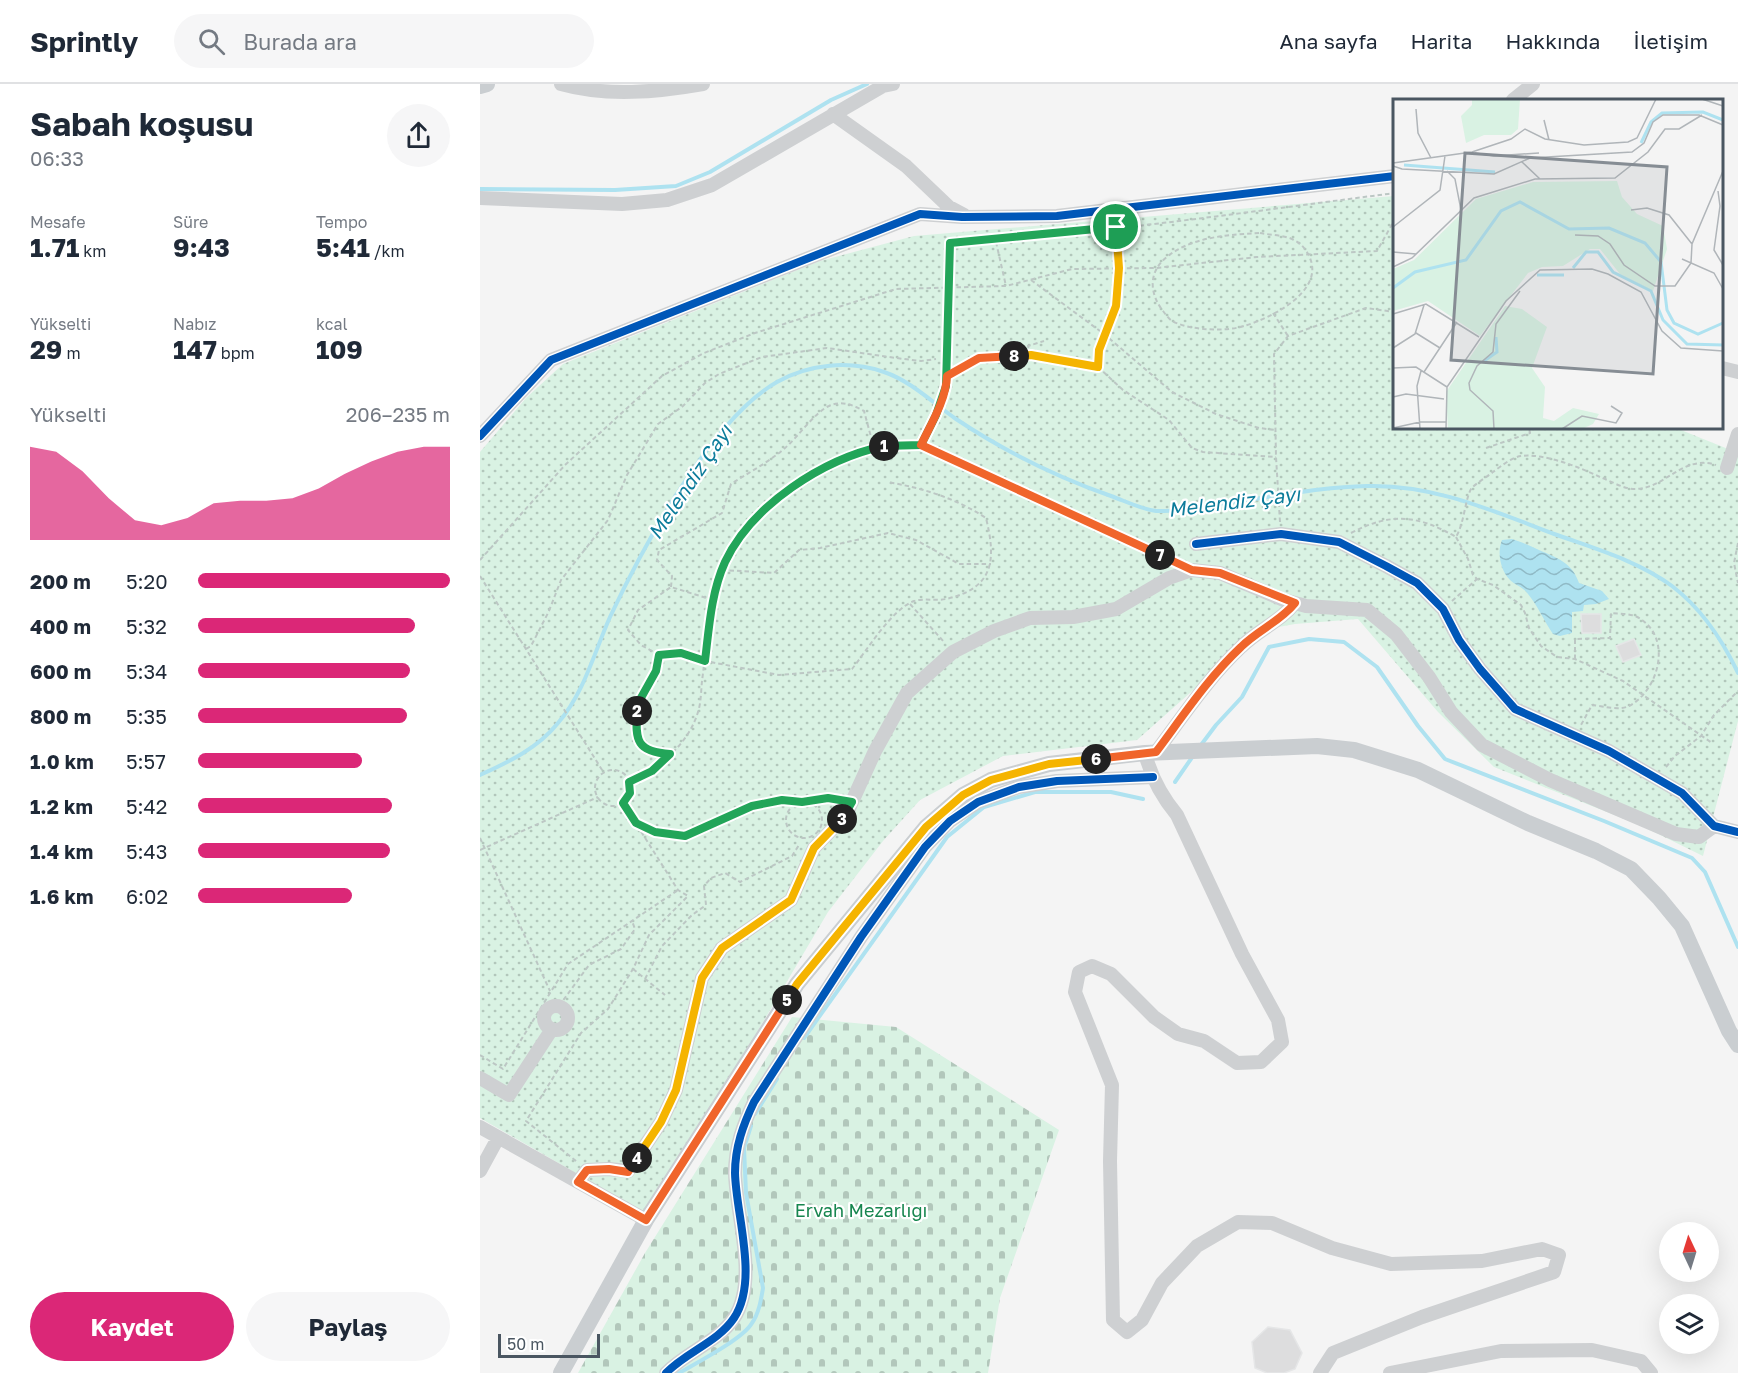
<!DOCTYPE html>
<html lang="tr">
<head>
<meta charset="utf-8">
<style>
  :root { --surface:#fff; --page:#f6f6f7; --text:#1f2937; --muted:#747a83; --line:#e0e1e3; --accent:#db2777 }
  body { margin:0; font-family:"Golos Text",sans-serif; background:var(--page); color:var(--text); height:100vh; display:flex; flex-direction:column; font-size:22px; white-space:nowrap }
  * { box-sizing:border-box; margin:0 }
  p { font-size:20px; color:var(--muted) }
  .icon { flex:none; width:33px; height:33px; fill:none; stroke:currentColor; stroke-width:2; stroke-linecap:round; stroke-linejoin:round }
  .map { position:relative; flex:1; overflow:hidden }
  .drawer { display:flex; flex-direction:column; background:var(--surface); width:480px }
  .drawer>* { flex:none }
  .needle { width:39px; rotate:356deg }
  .controls { position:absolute; left:1179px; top:1138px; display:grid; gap:12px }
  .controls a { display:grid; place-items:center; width:60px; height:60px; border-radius:50%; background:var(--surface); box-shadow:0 6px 24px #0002; font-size:30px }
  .scale { position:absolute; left:18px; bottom:15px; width:102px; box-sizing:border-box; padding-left:6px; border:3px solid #4a5661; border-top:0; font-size:16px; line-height:21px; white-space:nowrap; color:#4a5661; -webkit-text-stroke:4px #fff; paint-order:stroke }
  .pin { position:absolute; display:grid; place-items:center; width:51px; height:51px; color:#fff; margin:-26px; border:3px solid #fff; border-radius:50%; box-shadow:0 2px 6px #0007 }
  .km { position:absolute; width:30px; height:30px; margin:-15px; border-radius:50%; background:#222; color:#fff; font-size:16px; line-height:30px; text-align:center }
  .round { display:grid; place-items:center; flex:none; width:63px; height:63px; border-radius:32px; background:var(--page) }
  .headline { display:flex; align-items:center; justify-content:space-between; height:102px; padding:0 30px }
  h1 { font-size:33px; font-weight:700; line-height:45px }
  .figures { display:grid; grid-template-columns:repeat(3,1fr); gap:9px; height:102px; padding:6px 30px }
  .figures div { display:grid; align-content:center }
  .figures b { font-size:26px; font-weight:700 }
  .figures small { font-size:16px; font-weight:400 }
  .figures p { font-size:16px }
  .chart { height:168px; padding:12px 30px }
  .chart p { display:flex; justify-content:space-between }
  .chart svg { width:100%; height:108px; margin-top:6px; fill:var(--accent); opacity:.7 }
  .button { display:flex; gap:12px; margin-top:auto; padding:12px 30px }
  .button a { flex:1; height:69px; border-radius:36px; background:var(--accent); color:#fff; font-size:24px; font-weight:700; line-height:69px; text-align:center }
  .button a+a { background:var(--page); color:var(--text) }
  ul { padding:0 30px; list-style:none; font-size:20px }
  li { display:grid; grid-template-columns:96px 72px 1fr; align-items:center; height:45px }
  li i { height:15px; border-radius:8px; background:var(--accent) }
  header { display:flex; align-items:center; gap:36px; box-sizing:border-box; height:84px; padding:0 30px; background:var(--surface); border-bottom:2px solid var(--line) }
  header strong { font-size:28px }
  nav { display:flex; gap:33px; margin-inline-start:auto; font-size:21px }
  .search { width:420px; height:54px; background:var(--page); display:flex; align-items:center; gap:15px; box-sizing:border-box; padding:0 21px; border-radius:33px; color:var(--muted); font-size:22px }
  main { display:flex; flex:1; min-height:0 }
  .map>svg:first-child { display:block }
  .green { fill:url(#green-dots) }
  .cemetery { fill:url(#cemetery-stones) }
  .water { fill:url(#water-waves) }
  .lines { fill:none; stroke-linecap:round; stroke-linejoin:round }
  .stream { stroke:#aee2f0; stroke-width:4 }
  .building { fill:#ddddde; stroke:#e5e6e7; stroke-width:1.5 }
  .path { stroke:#bcc7c4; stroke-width:2; stroke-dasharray:4.5 3; stroke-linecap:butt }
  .minor { stroke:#ced0d2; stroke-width:14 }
  .major { stroke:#caced1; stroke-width:16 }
  .cycleway-casing { stroke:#fff; stroke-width:11 }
  .cycleway { stroke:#0057b8; stroke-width:8 }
  .split-1-casing { stroke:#fff; stroke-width:12 }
  .split-2-casing { stroke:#fff; stroke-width:12 }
  .split-3-casing { stroke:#fff; stroke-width:12 }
  .split-4-casing { stroke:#fff; stroke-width:12 }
  .split-5-casing { stroke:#fff; stroke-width:12 }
  .split-6-casing { stroke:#fff; stroke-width:12 }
  .split-7-casing { stroke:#fff; stroke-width:12 }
  .split-8-casing { stroke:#fff; stroke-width:12 }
  .split-9-casing { stroke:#fff; stroke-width:12 }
  .split-1 { stroke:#22a559; stroke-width:8 }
  .split-2 { stroke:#22a559; stroke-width:8 }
  .split-3 { stroke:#22a559; stroke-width:8 }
  .split-4 { stroke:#f5b400; stroke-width:8 }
  .split-5 { stroke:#f0652b; stroke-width:8 }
  .split-6 { stroke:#f5b400; stroke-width:8 }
  .split-7 { stroke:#f0652b; stroke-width:8 }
  .split-8 { stroke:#f0652b; stroke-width:8 }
  .split-9 { stroke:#f5b400; stroke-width:8 }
  .labels { text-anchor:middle; stroke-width:4.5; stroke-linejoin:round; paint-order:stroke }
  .park-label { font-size:18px; fill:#17864f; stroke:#fff }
  .water-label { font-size:20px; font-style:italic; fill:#0c7c9b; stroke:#fff }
  .inset-river { fill:none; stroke:#aee2f0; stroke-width:3 }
  .inset-road { fill:none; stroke:#b0b5b9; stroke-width:1.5 }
  .view { fill:#868d94; fill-opacity:0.15; stroke:#868d94; stroke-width:3 }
  .inset-edge { fill:none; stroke:#4a5661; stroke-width:3 }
</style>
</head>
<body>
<header>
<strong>Sprintly</strong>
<div class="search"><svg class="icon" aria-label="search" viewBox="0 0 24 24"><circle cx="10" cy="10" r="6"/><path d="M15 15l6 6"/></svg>Burada ara</div>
<nav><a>Ana sayfa</a><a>Harita</a><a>Hakkında</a><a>İletişim</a></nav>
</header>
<main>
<section class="drawer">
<div class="headline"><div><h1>Sabah koşusu</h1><p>06:33</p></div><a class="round"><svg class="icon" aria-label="share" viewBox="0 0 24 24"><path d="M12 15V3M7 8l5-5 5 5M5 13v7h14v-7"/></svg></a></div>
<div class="figures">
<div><p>Mesafe</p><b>1.71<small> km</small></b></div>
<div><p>Süre</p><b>9:43</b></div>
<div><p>Tempo</p><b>5:41<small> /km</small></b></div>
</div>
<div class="figures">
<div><p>Yükselti</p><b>29<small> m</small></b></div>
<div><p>Nabız</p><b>147<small> bpm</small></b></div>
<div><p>kcal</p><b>109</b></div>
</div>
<div class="chart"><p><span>Yükselti</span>206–235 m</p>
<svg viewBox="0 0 160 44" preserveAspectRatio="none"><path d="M0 44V6L10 8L20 16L30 27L40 36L50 38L60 35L70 29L80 28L90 28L100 27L110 23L120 17L130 12L140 8L150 6L160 6V44z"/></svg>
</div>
<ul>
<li><b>200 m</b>5:20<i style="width:100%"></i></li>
<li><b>400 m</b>5:32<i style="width:86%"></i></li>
<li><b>600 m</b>5:34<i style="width:84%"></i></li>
<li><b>800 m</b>5:35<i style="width:83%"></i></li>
<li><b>1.0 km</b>5:57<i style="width:65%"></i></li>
<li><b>1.2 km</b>5:42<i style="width:77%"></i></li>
<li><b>1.4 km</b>5:43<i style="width:76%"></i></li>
<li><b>1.6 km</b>6:02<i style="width:61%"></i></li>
</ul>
<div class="button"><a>Kaydet</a><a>Paylaş</a></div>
</section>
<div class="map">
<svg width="1258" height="1289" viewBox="0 0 1258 1289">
  <defs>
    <pattern id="green-dots" width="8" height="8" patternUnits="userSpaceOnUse" patternTransform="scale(1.5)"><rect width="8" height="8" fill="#d9f2e3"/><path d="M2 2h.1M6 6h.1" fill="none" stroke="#b2c7bb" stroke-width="1.8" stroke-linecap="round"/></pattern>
    <pattern id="cemetery-stones" width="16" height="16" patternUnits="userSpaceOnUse" patternTransform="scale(1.5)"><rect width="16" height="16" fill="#d9f2e3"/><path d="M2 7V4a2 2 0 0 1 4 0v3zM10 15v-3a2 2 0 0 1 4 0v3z" fill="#b2c7bb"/></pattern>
    <pattern id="water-waves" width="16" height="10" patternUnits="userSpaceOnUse" patternTransform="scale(1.5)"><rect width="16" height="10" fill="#aee2f0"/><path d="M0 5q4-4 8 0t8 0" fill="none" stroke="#90bac6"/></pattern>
  </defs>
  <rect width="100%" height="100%" fill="#f4f4f4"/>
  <path class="green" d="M914,112L915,344H1196L1258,369V637L1223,772L1162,742L1014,683L958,628L878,535L815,540L781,546L657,656L523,672L440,716L403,757L348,828L169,1131L0,1034V368L46,314L83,280L340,177L434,152Z"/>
  <path class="cemetery" d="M312,933L416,943L579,1046L520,1214L508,1289H98L165,1169Z"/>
  <path class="water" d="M1032,455C1042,458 1050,462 1059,466C1077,474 1092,478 1099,499L1122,507L1129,515L1116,520L1104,521L1103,527L1092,528V549L1080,552L1073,550C1064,537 1058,522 1048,510C1043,503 1035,501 1030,496C1020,486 1017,468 1022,456Z"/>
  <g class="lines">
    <path class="stream" d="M0,105L135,106L196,102L230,88L351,16L387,0
      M721,661L736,641L762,613L789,563L829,555L864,558L897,583L938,642L965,675L1124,737L1212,774L1225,788L1258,863
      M0,691C29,678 58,664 78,639C104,609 114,569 130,533C162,465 231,335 297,298C329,280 369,276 404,288C431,297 453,319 476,335C524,367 577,393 631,412C645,417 661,425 676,427C693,428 722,423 739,420C788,414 838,403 887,402C955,400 1015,428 1077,451C1116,465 1158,477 1192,502C1222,525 1242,555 1258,589
      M695,698L713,672
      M324,954L467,753L504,723L555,708H631L663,715
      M275,1030L297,995
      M199,1289C216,1279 263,1255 272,1239C279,1229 281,1216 283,1204L266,1109L264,1064L271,1042"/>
  </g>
  <path class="building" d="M1101,530H1121V549H1102Z
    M1154,555L1161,571L1143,578L1136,562Z
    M788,1243L810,1246L822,1269L815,1285L804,1289H787L775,1284L772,1258Z"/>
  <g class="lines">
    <path class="path" d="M636,143C638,168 640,194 636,219C632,242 619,256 618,283L643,306L689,336L712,364L723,368L796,373
      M780,149C790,151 803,151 812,155C821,159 826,165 830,174C844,208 791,234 764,242C751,246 737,246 724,245C713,244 702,242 692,237C689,235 686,231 683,227C669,209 668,187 688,172C714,152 749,151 780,149Z
      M516,158L526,202
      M551,196L624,250L692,308L736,330L779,344L795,346
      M793,229L808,252
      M551,271L548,262L564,257
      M467,292L499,274L551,271L617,283
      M441,361L456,331L466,301L470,159C619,150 767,128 915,109
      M1006,364L1050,349L1049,344
      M800,438L796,373L794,270L808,252L886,224L915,228
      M871,449C911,428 938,431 976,453C984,440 985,416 991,405C996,399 1007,393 1013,388C1020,383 1032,373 1041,372C1064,369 1099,383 1120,393C1131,397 1143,405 1155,405C1185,405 1203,370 1236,381
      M976,453L988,475L993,491L997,495L1013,501L1041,521L1045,529L1049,544L1061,562L1077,573L1095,575L1143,597L1232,659
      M1258,459L1254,479L1258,499
      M0,476L85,381L182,292L224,269L275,249L416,205L526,202L592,185L676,184L777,173L897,167L915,135
      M242,486L294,489L319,466L340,464L408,449L436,456L479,480H511
      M0,492L124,689
      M191,503L192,492L177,476L179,466L242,429L251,400C268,389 289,378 305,364C318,353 335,328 349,322C362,316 373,321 384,327L394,364
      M972,517L997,495
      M430,520L464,558
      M46,565L51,562L69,527L81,496L128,436L147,391L178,340L203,322L225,299L239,290L282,273L347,264L416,274L441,277L456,275
      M179,571L161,561L148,546L158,526L191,503L233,516
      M1095,575V555L1130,554L1131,529C1141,530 1154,529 1162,536C1192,557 1178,607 1149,622C1139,627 1122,622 1112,621L1101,641
      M189,670C157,669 150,653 157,623C160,611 169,600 175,589C177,584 178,577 179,571L201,569L225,577L299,591L372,585C387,566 412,525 434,517C444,514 456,517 466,515C515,504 516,475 506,434C475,414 443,404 407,398
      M1186,683L1195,672L1221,652L1234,631L1258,607
      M115 704a18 18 0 1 1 36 0a18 18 0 1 1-36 0Z
      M149,697C179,684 208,661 218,628C221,619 221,607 222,597C226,567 228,535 235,506C253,440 320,389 382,367C401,360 421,361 441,361L693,477
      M306 736a18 18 0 1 1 36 0a18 18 0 1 1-36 0Z
      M156,739L175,748L205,751L272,722L302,716L323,718L348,714L359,716
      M0,754L70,907
      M0,766L118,713
      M153,885L185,911
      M165,895L182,862L212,831L226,821L224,802L231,794L245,789L260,798L312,772L319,761
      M79,922L109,881L141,865L155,845L152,837
      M0,971L23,985L88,880L198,806
      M96,1077L46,1037L101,949L128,925L153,885L169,851L208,812L198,806L143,719"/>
    <path class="minor" d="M81,0C127,13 177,8 223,0
      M1033,16L1053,0
      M353,30L426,82L469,123L484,131
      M0,114L142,120L187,116L232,101L403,2L413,0
      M1242,284L1258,288
      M0,352L71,276L440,130L482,133L577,132L915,92
      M1247,384L1258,350
      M716,460L801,450L859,458L906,482L937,499L963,525L979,556L1000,585L1035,625L1129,667L1202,709L1234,742L1258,748
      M676,668C703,632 728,594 761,563C778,546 801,537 815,519
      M665,669C671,693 682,713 697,731L762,870L798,936L802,958L781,978L757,979L724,957L698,950L674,933L631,890L612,882L599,888L595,908L632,1001L630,1077L633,1236L647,1248L662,1236L682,1199L717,1162L758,1138L792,1139L852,1164L911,1180L1002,1177L1062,1165L1079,1171L1074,1188L942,1233L853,1269L840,1289
      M64 934a12 12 0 1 1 24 0a12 12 0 1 1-24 0Z
      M0,994L29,1011L72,945
      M0,1043L166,1136
      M0,1087L18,1054
      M98,1098L107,1086L129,1085L148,1087L181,1038L196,1006L222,894L242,864L311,816L334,764L366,731L395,667L427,609L473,568L514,547L550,534L593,533L636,525L689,494L712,486L740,489L804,516L826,522L887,526L916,550L949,593L971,628L1002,661L1070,696L1196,750L1219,753L1234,742
      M186,1289C206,1268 238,1258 254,1234C279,1196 256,1132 255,1089C255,1063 263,1041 274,1018L381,853L445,763L470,737L498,718L539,703L577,697L673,693
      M910,1289L1021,1267L1112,1266L1161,1277L1171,1289"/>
    <path class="major" d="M0,2L7,0
      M81,1289L166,1136L317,900L446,743L483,711L511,696L569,680L665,669L837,662L874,666L938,686L1048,739L1116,767L1151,785L1179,814L1202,842L1249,947L1258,961"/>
    <defs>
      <path id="cycleway" d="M0,352L71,276L440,130L482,133L577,132L915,92
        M716,460L801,450L859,458L906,482L937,499L963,525L979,556L1000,585L1035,625L1129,667L1202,709L1234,742L1258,748
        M186,1289C206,1268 238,1258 254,1234C279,1196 256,1132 255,1089C255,1063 263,1041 274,1018L381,853L445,763L470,737L498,718L539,703L577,697L673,693"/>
    </defs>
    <use href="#cycleway" class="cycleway-casing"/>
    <use href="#cycleway" class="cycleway"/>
  </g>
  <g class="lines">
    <defs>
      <path id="split-1" d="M404,362L441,361L456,331L466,302L470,159L636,143"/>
      <path id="split-2" d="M157,627V621L176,587L179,571L201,569L225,577C229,544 231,509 245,478C272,421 343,375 404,362"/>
      <path id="split-3" d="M157,627C155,657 157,668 190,670L172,687L149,698L150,709L143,719L156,739L175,748L205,752L272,722L302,716L322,718L348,714L372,718L362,735"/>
      <path id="split-4" d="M157,1074L181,1038L196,1006L222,894L242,864L311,816L334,764L362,735"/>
      <path id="split-5" d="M157,1074L148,1088L129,1085L107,1086L98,1098L166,1136L307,916"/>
      <path id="split-6" d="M307,916L317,900L446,743L483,711L511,696L569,680L616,675"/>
      <path id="split-7" d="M616,675L676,668C703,632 728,594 761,563C778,546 801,537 815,519L740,489L712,486L680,471"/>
      <path id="split-8" d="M534,272L499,274L467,292C466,316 451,340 441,361L680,471"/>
      <path id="split-9" d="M534,272L551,271L618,283L619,266L636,222L639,184L636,143"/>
    </defs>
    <use href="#split-1" class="split-1-casing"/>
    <use href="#split-2" class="split-2-casing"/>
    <use href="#split-3" class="split-3-casing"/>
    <use href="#split-4" class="split-4-casing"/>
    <use href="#split-5" class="split-5-casing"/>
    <use href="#split-6" class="split-6-casing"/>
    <use href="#split-7" class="split-7-casing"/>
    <use href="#split-8" class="split-8-casing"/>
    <use href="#split-9" class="split-9-casing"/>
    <use href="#split-1" class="split-1"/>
    <use href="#split-2" class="split-2"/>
    <use href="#split-3" class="split-3"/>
    <use href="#split-4" class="split-4"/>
    <use href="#split-5" class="split-5"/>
    <use href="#split-6" class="split-6"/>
    <use href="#split-7" class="split-7"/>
    <use href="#split-8" class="split-8"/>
    <use href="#split-9" class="split-9"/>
  </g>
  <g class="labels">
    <g class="park-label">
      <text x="381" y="1133">Ervah Mezarlığı</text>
    </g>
    <g class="water-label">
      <text transform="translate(210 398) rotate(-56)" y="7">Melendiz Çayı</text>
      <text transform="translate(754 418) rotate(-7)" y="7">Melendiz Çayı</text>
    </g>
  </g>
  <g transform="translate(913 15)">
    <rect width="330" height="330" fill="#f4f4f4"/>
    <path d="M224,82L229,98L244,115L270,127L274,150L260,192L227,175L207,150H197L170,167L149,168L135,174L87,237L35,202L0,212V170L21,161L83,100L140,83Z" fill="#d9f2e3"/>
    <path d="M79,0H127L125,30L118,36H91L73,44L68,17L79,6ZM112,207L129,210L154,228L139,269L152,288L150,319L161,322L180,309L206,315L200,325L189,330H55L53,293Z" fill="#d9f2e3"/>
    <path class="inset-river" d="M248,44L258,23L269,14L310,13L330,21M11,66L102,73M180,169L193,153H205L220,173L258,192L270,221L294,245L330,246M144,176H171M0,189L22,173L73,161L108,112L127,103L176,130L216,129L252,144L268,163L274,211L281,224L305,235L330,224M91,262L104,253L103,238"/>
    <path class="inset-road" d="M309,0L330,7M23,10L25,34L38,59M151,21L156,41M82,54L101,57L146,54M129,63L147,80M0,64L79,53L118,40L132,30L152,40L191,46L235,43L244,39L263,0M0,67L9,70L101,75L137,59L239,53L251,44L260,23L270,16H306L330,26M54,72L62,80L68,111M325,92L327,107L321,151L330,166M238,111L254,109L276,116L299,145M0,128L47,91L52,57M182,136L205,137L217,145L231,166L262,187H282L298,164L299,145L330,72M0,153L23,155M289,160L321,174L330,190M0,168L19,159L81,99L142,80L222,79L255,53L272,30H286L309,16M0,215L33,205L86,238M23,234L47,249M0,249L22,235L31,206M0,269L23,268L54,288M31,273L64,223M0,298L13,295L51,300M0,329L27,323H53M27,330L24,287L28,272M53,330L54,288L113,202L147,171L199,170L215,175L248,193L269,232L288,249L330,252M101,330L100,312L77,291L76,284L84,267L100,253L103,225L127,192M169,330L189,317L223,324L229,314L218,307"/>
    <path class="view" d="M72,54L274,68L260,275L58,261Z"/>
    <rect width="330" height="330" class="inset-edge"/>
  </g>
</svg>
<div class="controls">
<a><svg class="needle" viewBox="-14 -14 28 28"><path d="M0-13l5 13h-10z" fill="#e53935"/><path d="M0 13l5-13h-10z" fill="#747a83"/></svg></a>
<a><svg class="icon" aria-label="layers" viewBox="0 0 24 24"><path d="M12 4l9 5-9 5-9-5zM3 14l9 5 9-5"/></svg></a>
</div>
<div class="scale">50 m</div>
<div class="pin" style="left:636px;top:143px;background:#1e9e55"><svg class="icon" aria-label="arrive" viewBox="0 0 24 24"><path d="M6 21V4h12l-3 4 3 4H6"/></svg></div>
<b class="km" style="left:404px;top:362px">1</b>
<b class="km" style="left:157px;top:627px">2</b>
<b class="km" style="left:362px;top:735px">3</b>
<b class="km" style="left:157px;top:1074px">4</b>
<b class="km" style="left:307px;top:916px">5</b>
<b class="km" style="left:616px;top:675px">6</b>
<b class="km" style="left:680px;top:471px">7</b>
<b class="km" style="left:534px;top:272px">8</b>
</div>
</main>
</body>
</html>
